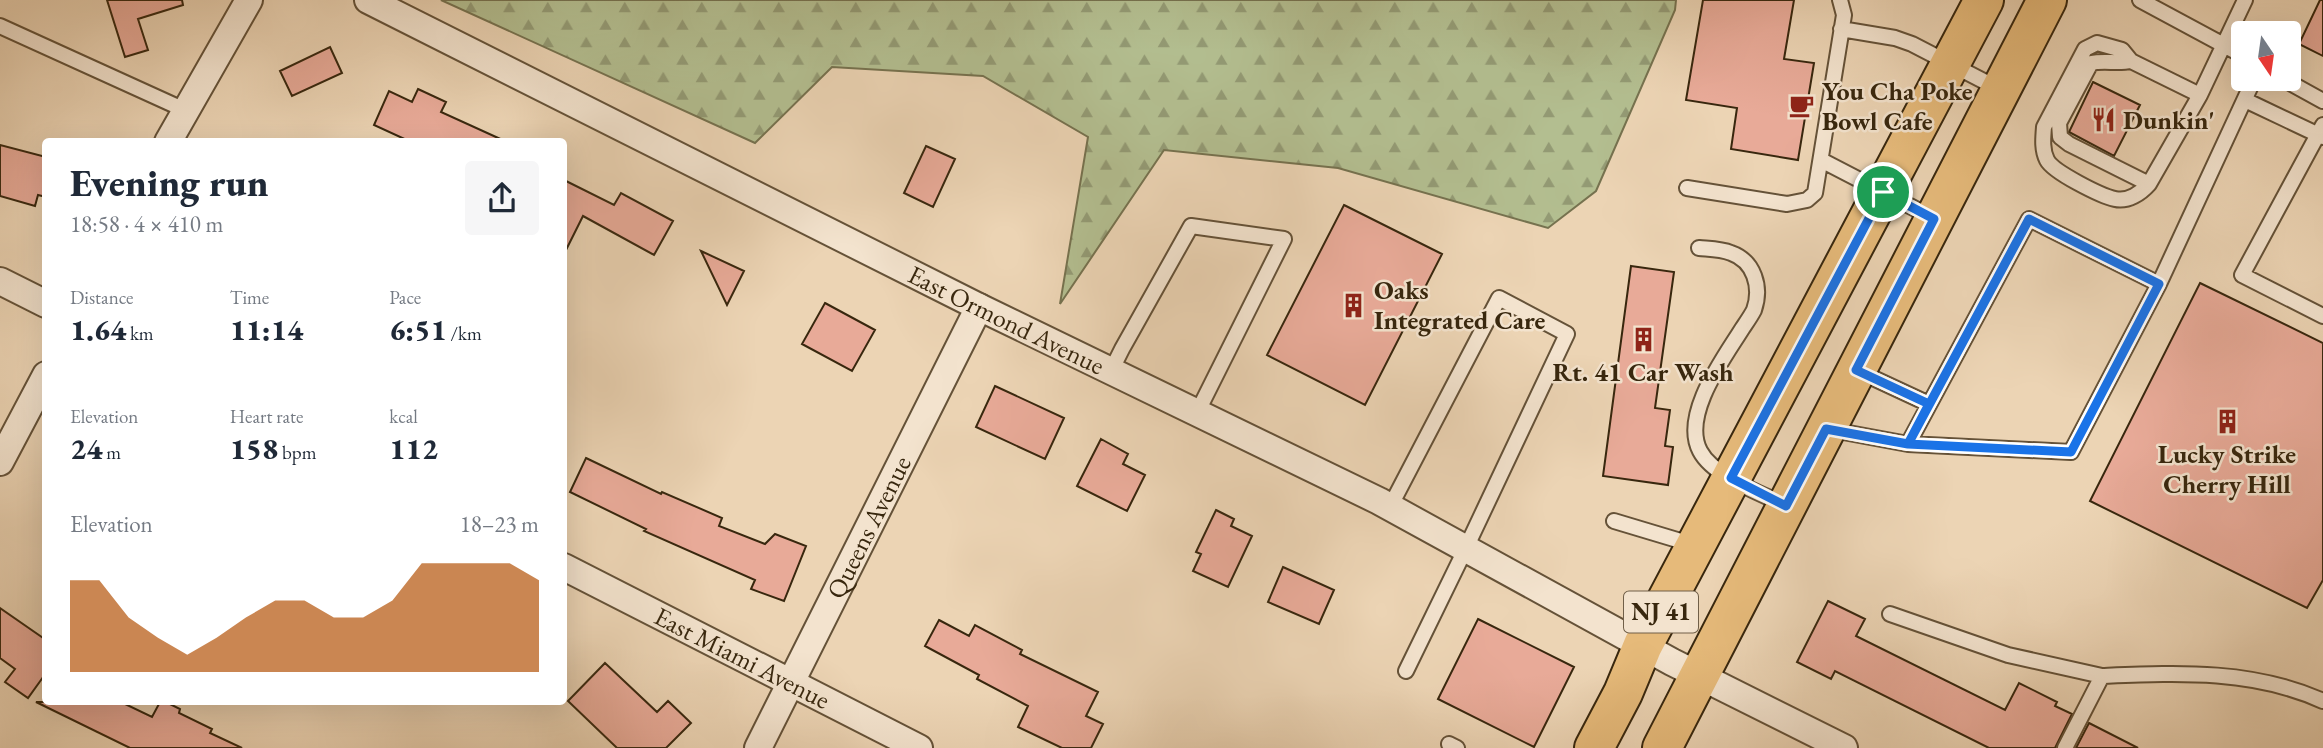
<!DOCTYPE html>
<html lang="en">
<head>
<meta charset="utf-8">
<style>
  :root { --surface:#fff; --page:#f6f6f7; --text:#1f2937; --muted:#747a83; --accent:#b45309 }
  body { margin:0; font-family:"EB Garamond",serif; background:var(--page); color:var(--text); height:100vh; display:flex; flex-direction:column; font-size:26px; white-space:nowrap }
  * { box-sizing:border-box; margin:0 }
  p { font-size:23px; color:var(--muted) }
  .icon { flex:none; width:38px; height:38px; fill:none; stroke:currentColor; stroke-width:2; stroke-linecap:round; stroke-linejoin:round }
  .map { position:relative; flex:1; overflow:hidden }
  .details { position:absolute; left:42px; top:138px; width:525px; height:567px; display:flex; flex-direction:column; background:var(--surface); border-radius:7px; box-shadow:0 7px 28px #0002 }
  .details>* { flex:none }
  .needle { width:46px; rotate:167deg }
  .tools { position:absolute; left:2231px; top:21px; display:grid; gap:14px }
  .tools a { display:grid; place-items:center; width:70px; height:70px; border-radius:7px; background:var(--surface); box-shadow:0 7px 28px #0002; font-size:35px }
  .pin { position:absolute; display:grid; place-items:center; width:60px; height:60px; color:#fff; margin:-30px; border:4px solid #fff; border-radius:50%; box-shadow:0 2px 7px #0007 }
  .round { display:grid; place-items:center; flex:none; width:74px; height:74px; border-radius:7px; background:var(--page) }
  .overview { display:flex; align-items:center; justify-content:space-between; height:119px; padding:0 28px }
  h1 { font-size:38px; font-weight:800; line-height:52px }
  .metrics { display:grid; grid-template-columns:repeat(3,1fr); gap:10px; height:119px; padding:7px 28px }
  .metrics div { display:grid; align-content:center }
  .metrics b { font-size:30px; font-weight:800 }
  .metrics small { font-size:19px; font-weight:400 }
  .metrics p { font-size:19px }
  .chart { height:196px; padding:14px 28px }
  .chart p { display:flex; justify-content:space-between }
  .chart svg { width:100%; height:126px; margin-top:7px; fill:var(--accent); opacity:.7 }
  .map>svg:first-child { display:block }
  .forest { fill:url(#forest-firs); stroke:#76724f; stroke-width:2 }
  .building { fill:#e8aa98; stroke:#38270e; stroke-width:2 }
  .lines { fill:none; stroke-linecap:round; stroke-linejoin:round }
  .lane-casing { stroke:#655238; stroke-width:18 }
  .street-casing { stroke:#655238; stroke-width:30 }
  .primary-casing { stroke:#38270e; stroke-width:42 }
  .lane { stroke:#f3e3ce; stroke-width:14 }
  .street { stroke:#f3e3ce; stroke-width:26 }
  .primary { stroke:#e6ba7a; stroke-width:38 }
  .route-casing { stroke:#fff; stroke-width:14 }
  .route { stroke:#1a73e8; stroke-width:9 }
  .labels { text-anchor:middle; stroke-width:5; stroke-linejoin:round; paint-order:stroke }
  .shield { fill:#f3e3ce; stroke:#705f48; stroke-width:2 }
  .shield-label { font-size:24px; font-weight:bold; fill:#38270e }
  .poi-label { font-size:26px; font-weight:bold; fill:#38270e; stroke:#f3e3ce; text-anchor:start }
  .street-label { font-size:26px; fill:#38270e; stroke:#f3e3ce }
</style>
</head>
<body>
<div class="map">
<svg width="2323" height="748" viewBox="0 0 2323 748">
  <defs>
    <pattern id="forest-firs" width="22" height="20" patternUnits="userSpaceOnUse" patternTransform="scale(1.75)"><rect width="22" height="20" fill="#b3be90"/><path d="M5 1l3.5 6h-7zM16 11l3.5 6h-7z" fill="#939a74"/></pattern>
  </defs>
  <rect width="100%" height="100%" fill="#ecd4b4"/>
  <filter id="stains"><feTurbulence type="fractalNoise" baseFrequency=".00286" numOctaves="4"/><feColorMatrix values="0 0 0 0 .2 0 0 0 0 .09 0 0 0 0 .02 0 0 0 .5 -.17"/></filter>
  <radialGradient id="worn" r=".72"><stop offset=".6" stop-color="#630" stop-opacity="0"/><stop offset="1" stop-color="#630" stop-opacity=".3"/></radialGradient>
  <path class="forest" d="M441,0H1676L1675,10L1596,191L1548,228L1338,168L1164,150L1060,304L1088,137L983,76L832,67L755,143Z"/>
  <path class="building" d="M107,0H182L183,5L138,19L148,50L125,57Z
    M1703,0H1794L1784,59L1814,63L1798,160L1731,149L1737,108L1686,100Z
    M2320,0H2323V56L2299,44Z
    M330,47L342,73L292,96L280,71Z
    M2093,82L2140,105L2114,156L2069,132Z
    M418,89L446,102L441,112L507,142H411L374,125L389,91L412,102Z
    M0,145L46,157V197L38,195L35,206L0,196Z
    M926,146L955,159L933,207L904,193Z
    M564,180L614,205L621,193L673,221L654,255L583,216L564,254Z
    M1344,205L1442,254L1365,405L1267,355Z
    M701,251L744,271L727,305Z
    M1631,266L1674,272L1655,408L1670,410L1665,446L1673,447L1668,485L1603,476Z
    M2200,283L2323,343V580L2307,608L2090,501Z
    M825,303L875,330L852,371L802,344Z
    M995,386L1064,418L1045,459L976,427Z
    M1101,439L1128,454L1123,464L1145,475L1127,511L1077,486Z
    M586,458L661,494L662,492L722,518L719,526L765,544L775,534L806,546L784,601L751,589L755,580L644,531L646,529L570,492Z
    M1216,510L1234,519L1231,526L1252,536L1228,587L1193,571L1201,554L1196,552Z
    M1283,567L1334,590L1319,624L1268,602Z
    M1828,601L1865,619L1856,636L2005,710L2019,683L2057,702L2055,706L2072,714L2055,748H1989L1835,671L1831,679L1797,662Z
    M0,608L46,640V673L28,698L5,682L15,669L0,658Z
    M1478,619L1574,667L1534,747L1438,699Z
    M939,620L969,636L975,625L1022,650L1020,654L1098,692L1086,716L1103,724L1091,748H1062L1018,727L1028,706L977,679L979,675L925,646Z
    M605,663L657,712L668,701L691,723L666,748H617L568,701Z
    M36,702H121L152,717L160,702H166L180,709L179,713L212,729L210,733L242,748H130Z
    M2089,723L2138,748H2076Z"/>
  <g class="lines">
    <defs>
      <path id="lane" d="M2140,0L2244,56
        M0,26L187,111
        M1841,29L1895,38L1912,44L1999,89
        M2131,61C2117,64 2105,60 2091,63L2059,123L2060,137L2069,144L2149,184
        M2283,79L2323,101
        M2200,95L2149,184C2141,193 2128,202 2115,199C2101,196 2053,172 2047,160C2042,150 2043,139 2044,127L2085,49L2097,43L2122,50L2131,61L2200,95L2245,0
        M2245,100L2323,137
        M2323,125L2242,275L2323,316
        M1821,160L1933,218
        M1687,188L1787,204L1807,200L1815,193L1844,15L1840,0
        M1699,248C1709,249 1721,249 1731,253C1754,261 1762,287 1754,310C1751,316 1746,323 1742,329C1724,358 1681,415 1700,451C1713,476 1760,493 1785,505
        M2159,284L2254,79
        M1111,371L1122,349L1191,226L1284,239L1197,413
        M1858,371L1929,404
        M1827,429L1908,444L2071,452L2159,284L2029,219L1908,444
        M1390,507L1499,298L1567,334L1466,548L1406,671
        M1614,521L1694,545
        M1890,614L2008,655L2102,676L2065,748
        M2102,676C2177,673 2252,669 2323,701
        M1449,744L1457,748"/>
      <g id="street">
        <path id="s1" d="M368,0L979,307L1379,501L1672,662L1844,748"/>
        <path d="M168,142L249,0"/>
        <path d="M0,281L46,304"/>
        <path d="M0,462L46,375"/>
        <path id="s2" d="M564,567L919,748"/>
        <path id="s3" d="M758,748L979,307"/>
      </g>
      <path id="primary" d="M1594,748L1623,693L1643,645L1984,0
        M1662,748L2047,0"/>
    </defs>
    <use href="#lane" class="lane-casing"/>
    <use href="#street" class="street-casing"/>
    <use href="#primary" class="primary-casing"/>
    <use href="#lane" class="lane"/>
    <use href="#street" class="street"/>
    <use href="#primary" class="primary"/>
  </g>
  <g class="lines">
    <defs>
      <path id="route" d="M1883,192L1731,478L1786,506L1826,429L1908,444L2029,219L2159,284L2071,452L1908,444L1929,404L1856,370L1934,219L1883,192"/>
    </defs>
    <use href="#route" class="route-casing"/>
    <use href="#route" class="route"/>
  </g>
  <defs>
    <symbol id="cafe-bare" viewBox="-9 -9 18 18"><path d="M-5.5-4.5H6V0H3Q3 3.5 0 3.5H-2.5Q-5.5 3.5-5.5 0ZM3-3.2v2h1.7v-2ZM-6 4.5H4V6H-6Z" fill="#8f2418" stroke="#f3e3ce" stroke-width="2.5" paint-order="stroke"/></symbol>
    <symbol id="restaurant-bare" viewBox="-9 -9 18 18"><path d="M-5-6h1v4h1v-4h1v4h1v-4h1v5L-1.5 .5V6h-2V.5L-5-1ZM5-6V6H3V1.5H1.5Q1.5-4 5-6Z" fill="#8f2418" stroke="#f3e3ce" stroke-width="2.5" paint-order="stroke"/></symbol>
    <symbol id="building-bare" viewBox="-9 -9 18 18"><path d="M-4-6H4V6H1V3H-1V6H-4ZM-2.5-4.3h1.7v1.8h-1.7ZM.8-4.3h1.7v1.8H.8ZM-2.5-1h1.7V.8h-1.7ZM.8-1h1.7V.8H.8Z" fill="#8f2418" stroke="#f3e3ce" stroke-width="2.5" paint-order="stroke"/></symbol>
  </defs>
  <g fill-rule="evenodd">
    <use href="#cafe-bare" x="1784" y="88" width="35" height="35"/>
    <use href="#restaurant-bare" x="2086" y="102" width="35" height="35"/>
    <use href="#building-bare" x="1336" y="288" width="35" height="35"/>
    <use href="#building-bare" x="1626" y="322" width="35" height="35"/>
    <use href="#building-bare" x="2210" y="404" width="35" height="35"/>
  </g>
  <g class="labels">
    <rect class="shield" x="1624" y="591.5" width="74" height="41" rx="5"/>
    <g class="shield-label">
      <text x="1661" y="620">NJ 41</text>
    </g>
    <g class="poi-label">
      <text x="1822" y="100">You Cha Poke<tspan x="1822" dy="30">Bowl Cafe</tspan></text>
      <text x="2123" y="129">Dunkin'</text>
      <text x="1374" y="299">Oaks<tspan x="1374" dy="30">Integrated Care</tspan></text>
      <text x="1643" y="381" text-anchor="middle">Rt. 41 Car Wash</text>
      <text x="2227" y="463" text-anchor="middle">Lucky Strike<tspan x="2227" dy="30">Cherry Hill</tspan></text>
    </g>
    <g class="street-label">
      <text dy="9" stroke="none"><textPath href="#s1" startOffset="714">East Ormond Avenue</textPath></text>
      <text dy="9" stroke="none"><textPath href="#s3" startOffset="247">Queens Avenue</textPath></text>
      <text dy="9" stroke="none"><textPath href="#s2" startOffset="200">East Miami Avenue</textPath></text>
    </g>
  </g>
  <rect width="100%" height="100%" filter="url(#stains)"/>
  <rect width="100%" height="100%" fill="url(#worn)"/>
</svg>
<div class="tools">
<a><svg class="needle" viewBox="-14 -14 28 28"><path d="M0-13l5 13h-10z" fill="#e53935"/><path d="M0 13l5-13h-10z" fill="#747a83"/></svg></a>
</div>
<div class="pin" style="left:1883px;top:192px;background:#1e9e55"><svg class="icon" aria-label="arrive" viewBox="0 0 24 24"><path d="M6 21V4h12l-3 4 3 4H6"/></svg></div>
<section class="details">
<div class="overview"><div><h1>Evening run</h1><p>18:58 · 4 × 410 m</p></div><a class="round"><svg class="icon" aria-label="share" viewBox="0 0 24 24"><path d="M12 15V3M7 8l5-5 5 5M5 13v7h14v-7"/></svg></a></div>
<div class="metrics">
<div><p>Distance</p><b>1.64<small> km</small></b></div>
<div><p>Time</p><b>11:14</b></div>
<div><p>Pace</p><b>6:51<small> /km</small></b></div>
</div>
<div class="metrics">
<div><p>Elevation</p><b>24<small> m</small></b></div>
<div><p>Heart rate</p><b>158<small> bpm</small></b></div>
<div><p>kcal</p><b>112</b></div>
</div>
<div class="chart"><p><span>Elevation</span>18–23 m</p>
<svg viewBox="0 0 160 44" preserveAspectRatio="none"><path d="M0 44V12L10 12L20 25L30 32L40 38L50 32L60 25L70 19L80 19L90 25L100 25L110 19L120 6L130 6L140 6L150 6L160 12V44z"/></svg>
</div>
</section>
</div>
</body>
</html>
